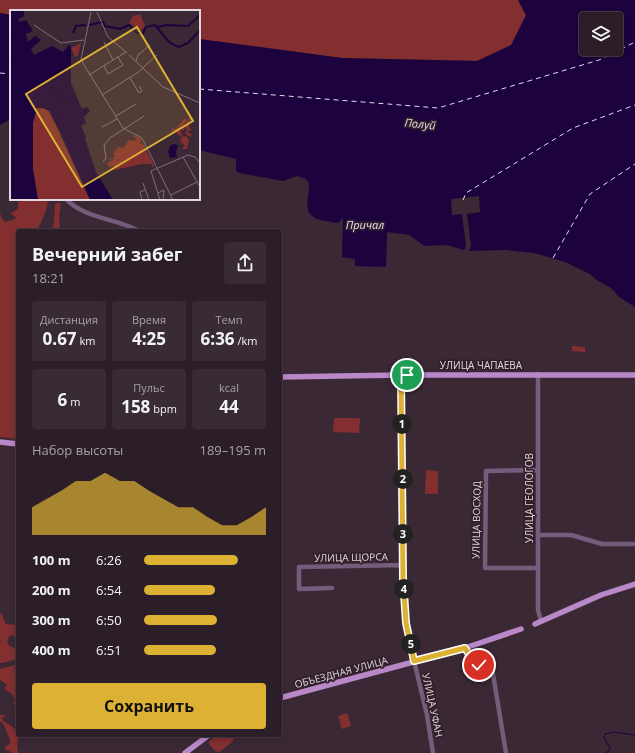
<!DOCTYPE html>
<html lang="ru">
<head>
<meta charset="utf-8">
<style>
  :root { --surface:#2c1e28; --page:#382b34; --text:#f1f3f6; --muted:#a6a2a8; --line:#483c45; --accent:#ddb133 }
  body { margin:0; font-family:"Open Sans",sans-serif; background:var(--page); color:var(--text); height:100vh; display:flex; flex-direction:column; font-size:15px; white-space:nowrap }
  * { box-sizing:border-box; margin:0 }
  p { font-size:13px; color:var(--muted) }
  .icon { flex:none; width:22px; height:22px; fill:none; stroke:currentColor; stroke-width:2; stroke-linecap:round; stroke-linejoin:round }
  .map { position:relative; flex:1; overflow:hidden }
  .drawer { position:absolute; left:16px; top:229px; width:266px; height:508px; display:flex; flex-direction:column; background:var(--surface); border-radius:4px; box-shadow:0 2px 6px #0003,0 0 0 1px var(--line) }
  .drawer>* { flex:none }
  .tools { position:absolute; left:579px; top:12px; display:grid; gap:8px }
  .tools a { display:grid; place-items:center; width:44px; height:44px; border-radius:4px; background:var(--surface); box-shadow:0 2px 6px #0003,0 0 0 1px var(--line); font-size:20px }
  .pin { position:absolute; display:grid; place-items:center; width:34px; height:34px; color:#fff; margin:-17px; border:2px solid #fff; border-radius:50%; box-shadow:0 1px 4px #0007 }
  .km { position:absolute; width:20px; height:20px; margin:-10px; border-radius:50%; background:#222; color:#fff; font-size:11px; line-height:20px; text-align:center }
  .round { display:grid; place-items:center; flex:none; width:42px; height:42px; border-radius:4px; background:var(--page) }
  .headline { display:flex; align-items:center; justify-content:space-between; height:68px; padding:0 16px }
  h1 { font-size:18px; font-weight:700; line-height:30px }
  .stats { display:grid; grid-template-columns:repeat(3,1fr); gap:6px; height:68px; padding:4px 16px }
  .stats div { display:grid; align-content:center; border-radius:4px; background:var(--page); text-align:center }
  .stats b { font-size:17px; font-weight:700 }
  .stats small { font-size:11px; font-weight:400 }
  .stats p { font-size:11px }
  .chart { height:112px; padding:8px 16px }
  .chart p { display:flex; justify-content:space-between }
  .chart svg { width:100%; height:72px; margin-top:4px; fill:var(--accent); opacity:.7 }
  .primary-button { display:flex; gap:8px; margin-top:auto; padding:8px 16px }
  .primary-button a { flex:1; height:46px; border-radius:4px; background:var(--accent); color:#111; font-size:16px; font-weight:700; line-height:46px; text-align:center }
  ul { padding:0 16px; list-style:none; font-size:13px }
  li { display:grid; grid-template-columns:64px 48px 1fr; align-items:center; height:30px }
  li i { height:10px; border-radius:5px; background:var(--accent) }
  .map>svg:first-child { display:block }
  .green { fill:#832f30 }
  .water { fill:#1c033e; fill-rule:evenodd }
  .pier { fill:#3b2835 }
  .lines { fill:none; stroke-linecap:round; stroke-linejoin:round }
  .stream { stroke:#1c033e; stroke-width:1 }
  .ferry { stroke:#e2ddf4; stroke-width:1; stroke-dasharray:5 4; stroke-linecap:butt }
  .minor { stroke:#745d7c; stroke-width:4.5 }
  .major { stroke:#b888c9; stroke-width:5.5 }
  .route-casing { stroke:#fff; stroke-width:8 }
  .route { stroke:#ddb133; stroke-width:5 }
  .labels { text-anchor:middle; stroke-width:3.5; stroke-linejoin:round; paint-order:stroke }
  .street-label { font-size:10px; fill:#e3d7df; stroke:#311f2b }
  .water-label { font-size:11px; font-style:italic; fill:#e2ddf4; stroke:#311f2b }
  .inset-river { fill:none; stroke:#1c033e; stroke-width:2 }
  .inset-road { fill:none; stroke:#7e6e79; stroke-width:1 }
  .view { fill:#ddb133; fill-opacity:0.15; stroke:#ddb133; stroke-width:2 }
  .inset-edge { fill:none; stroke:#e3d7df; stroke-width:2 }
</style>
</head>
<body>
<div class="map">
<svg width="635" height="753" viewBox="0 0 635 753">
  <rect width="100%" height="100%" fill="#3b2835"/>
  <path class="green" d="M0,0H518L526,15L511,46L477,61L342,58L199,39V11H11V15L0,13Z
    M22,199H46L48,203L45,213L37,231H18V439L0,437V213L2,219L5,222L15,219L16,217L12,215L11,213L18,209V202L22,201Z
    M56,203H61L59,218L60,225L58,231H52L54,221L55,205Z
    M572,346L585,347V352L572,351Z
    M334,418H360L359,433L333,432Z
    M426,470L438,471V494H425Z
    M0,613C4,615 3,620 6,624L18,625V638L11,635C3,643 10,648 18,649V657L17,659L2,663H0V643L1,642L0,640Z
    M18,664V667H14L16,677L18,676V707L13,704L15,699L11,693L4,689L7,685L0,680V669Z
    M347,713L351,726L342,729L338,716Z
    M0,715H5V717H2L3,721L13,727L19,736L17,743L18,753H11L10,751L5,750L6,746L10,744V740L3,723L0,722Z
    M218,735H232L234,738L232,742L219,752C214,752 211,746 208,742Z"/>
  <path class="water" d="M518,0H635V307L619,297L611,288L598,281L590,274L565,262L534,253L506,250L467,251L447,245L424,246L410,235L387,232L386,267L355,266V259L342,257L343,218L338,223H335C329,221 323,221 317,219C301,213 310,196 309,183L306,179L297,176L283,181L239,173L236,171V159L199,150V39L342,58L477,61L511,45L526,15ZM586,19H616V49H586Z
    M0,13L11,15V119L0,125Z"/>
  <path class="pier" d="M479,196L480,212L467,214L471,246L468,253L463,252L466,246L462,214L452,215L451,199Z"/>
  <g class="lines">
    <path class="stream" d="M605,753L609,751L610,748L604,738L605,734L614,732L635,735"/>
    <path class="ferry" d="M0,73L11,74
      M199,89L438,108L599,60L635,42
      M463,200L466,193L573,128L635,105
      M553,258L590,194L635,164"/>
    <path class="minor" d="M66,199C85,219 116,218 139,231
      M538,374V610L541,621
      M401,375L403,573L405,615L414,661L427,715L433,753
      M538,470L486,471L485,568H538
      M539,535H571L602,544H635
      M332,588L299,589V567L403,565
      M465,648L477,664L489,669L493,674L506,753"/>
    <path class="major" d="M280,377L401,375H635
      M0,442L18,444
      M535,624L601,595L635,584
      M280,698L465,648L521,629
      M185,753L209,735"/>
  </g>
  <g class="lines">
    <defs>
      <path id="route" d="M407,375H401L403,578L406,623L414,661L465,648L468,653L479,665"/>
    </defs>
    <use href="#route" class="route-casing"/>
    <use href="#route" class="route"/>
  </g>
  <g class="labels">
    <g class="street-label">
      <text x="481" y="369">УЛИЦА ЧАПАЕВА</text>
      <text transform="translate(529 498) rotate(-90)" y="4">УЛИЦА ГЕОЛОГОВ</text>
      <text transform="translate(476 520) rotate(-89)" y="4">УЛИЦА ВОСХОД</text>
      <text transform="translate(351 557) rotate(-1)" y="4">УЛИЦА ЩОРСА</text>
      <text transform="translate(341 672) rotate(-15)" y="4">ОБЪЕЗДНАЯ УЛИЦА</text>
      <text transform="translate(433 705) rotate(78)" y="4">УЛИЦА УФАН</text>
    </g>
    <g class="water-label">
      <text transform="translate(420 124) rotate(6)" y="4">Полуй</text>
      <text x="365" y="229">Причал</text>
    </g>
  </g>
  <g transform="translate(10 10)">
    <rect width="190" height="190" fill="#3b2835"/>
    <path d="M130,4L135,16L131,20L119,13L123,6ZM71,33L68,45L65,47L61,38ZM27,98H33L39,101L80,190H28L23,159V113ZM183,107L178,113L181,120L177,122L182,124L180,127L173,122L175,123L179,118L176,120V117L173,121L168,116L175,108L177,111L172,116L174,119L179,109ZM168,116L173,127L176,126L179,130L177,139H171L175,136L170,131L172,127L167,124L168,130L166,121L162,123V117L165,120ZM125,125L131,129L132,131L129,133L133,134L144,155L143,158L141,154H132L104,160V156L99,157L97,153L105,149L97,150L105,147L103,144L108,137L113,138L119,130L125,131L127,128L123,127Z" fill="#832f30"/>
    <path d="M0,0H14V6L8,9L10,12L16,10L23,21L16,24L18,32L25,26L31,30L21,39L24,45L42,36L53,42L59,35L61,36V73L72,99L77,97L80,101L74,107L76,113L71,116L76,127L75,129L86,162L103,190H80L50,122L39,101L33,98H27L23,113V159L28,190H0ZM165,134L168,136L166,141L167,147L160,148L158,141L161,135Z" fill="#1c033e"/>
    <path class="inset-river" d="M79,15L93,12L95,16L110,19L119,15L127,23H133L136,17L145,15L160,33L169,37L178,33L190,20M148,17L156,15L178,16L190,5M0,21L32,65L48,73H61M63,23L66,16L76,15M0,42L8,56L40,81L60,91M0,66L28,84L49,103L92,190"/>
    <path class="inset-road" d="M81,2L71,50L113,118L132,128L163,190M87,2L98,27L117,43M24,15L51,33L74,30M94,32L103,50M119,45L153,77L190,93M126,51L128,45L140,35M94,56L98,64L113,55L108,47M79,65L116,42M120,68L129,83L132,81L129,76M92,85L127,63L147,45M106,106L126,94M92,117L107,109M173,147L190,177M93,152L96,148L94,135L100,128L134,106M133,173L139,190M148,183L154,180L153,190M161,185L187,172M132,190L130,182L135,180M150,190L141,161L178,145L185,147L190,153"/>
    <path class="view" d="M127,17L183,111L72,177L16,84Z"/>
    <rect width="190" height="190" class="inset-edge"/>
  </g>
</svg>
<div class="tools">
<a><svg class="icon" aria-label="layers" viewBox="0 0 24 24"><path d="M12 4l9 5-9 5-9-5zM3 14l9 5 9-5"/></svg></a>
</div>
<div class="pin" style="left:407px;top:375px;background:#1e9e55"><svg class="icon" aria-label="arrive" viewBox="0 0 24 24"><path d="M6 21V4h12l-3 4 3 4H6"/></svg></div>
<div class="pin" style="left:479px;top:665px;background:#d93025"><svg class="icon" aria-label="check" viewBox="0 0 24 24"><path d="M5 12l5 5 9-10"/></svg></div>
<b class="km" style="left:402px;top:424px">1</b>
<b class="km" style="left:403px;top:479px">2</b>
<b class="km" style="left:403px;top:534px">3</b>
<b class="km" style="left:404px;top:589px">4</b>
<b class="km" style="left:411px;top:644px">5</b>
<section class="drawer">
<div class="headline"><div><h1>Вечерний забег</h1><p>18:21</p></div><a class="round"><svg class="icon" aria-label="share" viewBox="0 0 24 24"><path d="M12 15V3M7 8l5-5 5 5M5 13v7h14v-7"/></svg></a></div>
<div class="stats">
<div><p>Дистанция</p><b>0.67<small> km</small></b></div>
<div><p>Время</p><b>4:25</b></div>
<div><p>Темп</p><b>6:36<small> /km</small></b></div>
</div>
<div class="stats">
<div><b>6<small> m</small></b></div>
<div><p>Пульс</p><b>158<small> bpm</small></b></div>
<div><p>kcal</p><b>44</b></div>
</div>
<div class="chart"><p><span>Набор высоты</span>189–195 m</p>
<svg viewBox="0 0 160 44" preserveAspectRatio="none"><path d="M0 44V27L10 22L20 17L30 11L40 11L50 6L60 11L70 11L80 17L90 22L100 27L110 27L120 33L130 38L140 38L150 33L160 27V44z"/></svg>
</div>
<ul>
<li><b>100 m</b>6:26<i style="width:77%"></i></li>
<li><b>200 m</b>6:54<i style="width:58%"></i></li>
<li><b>300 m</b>6:50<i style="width:60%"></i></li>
<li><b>400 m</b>6:51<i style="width:59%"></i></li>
</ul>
<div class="primary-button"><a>Сохранить</a></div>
</section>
</div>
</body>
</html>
